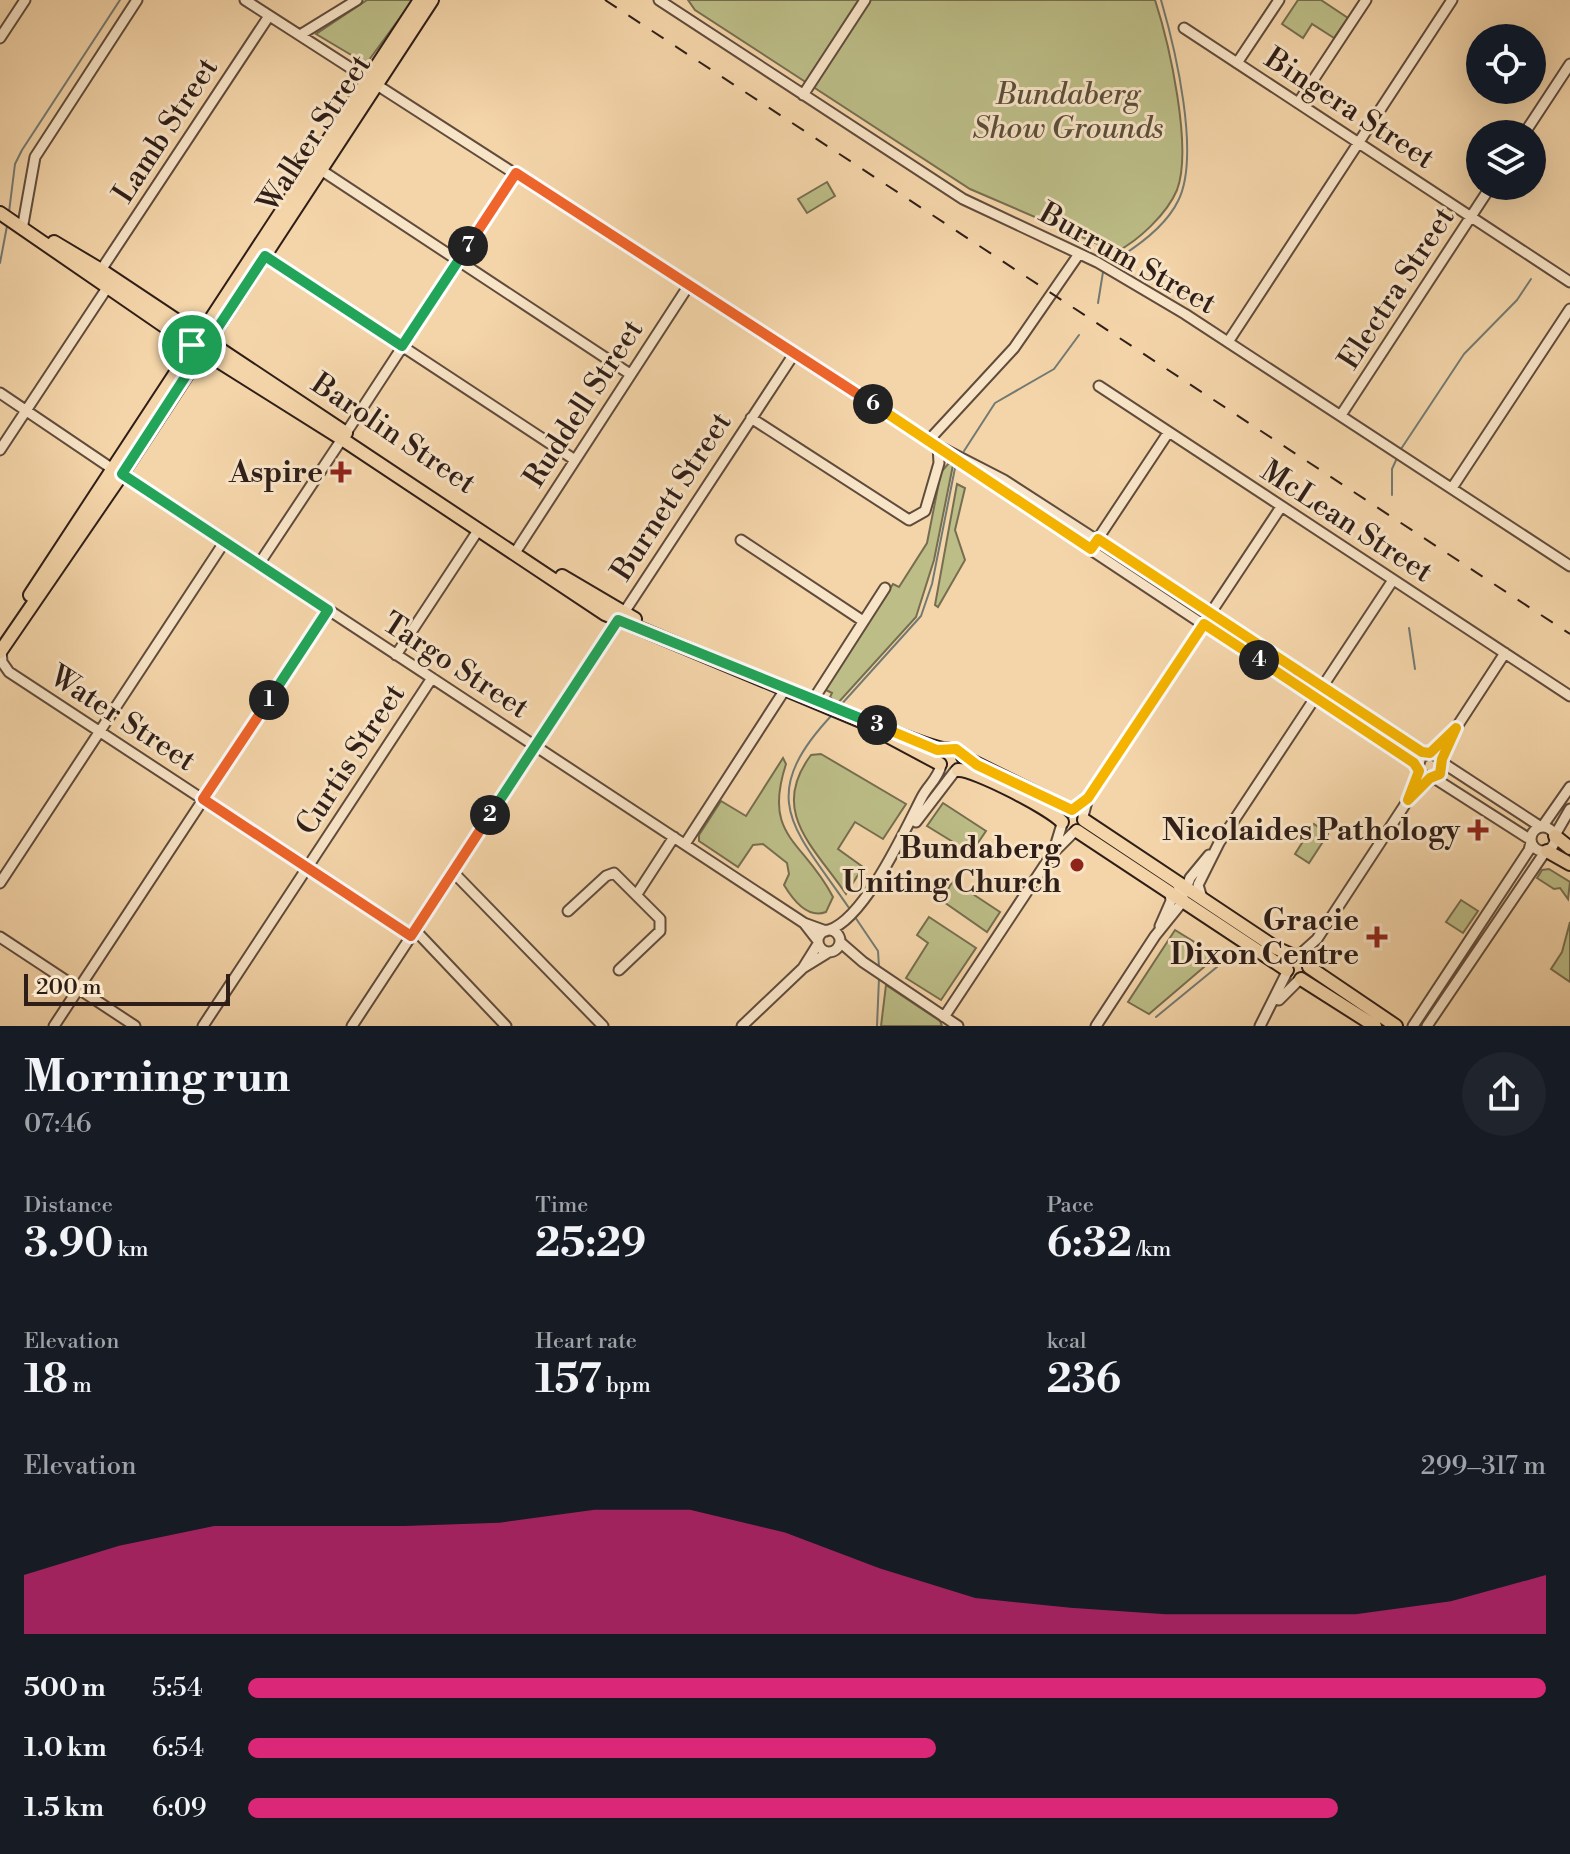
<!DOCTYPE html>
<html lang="en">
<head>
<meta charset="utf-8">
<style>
  :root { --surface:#171b24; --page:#20242c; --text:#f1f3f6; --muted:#9ea1a6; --accent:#db2777 }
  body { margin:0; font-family:"Libre Bodoni",serif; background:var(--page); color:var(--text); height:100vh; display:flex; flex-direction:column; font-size:30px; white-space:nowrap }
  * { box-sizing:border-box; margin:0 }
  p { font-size:26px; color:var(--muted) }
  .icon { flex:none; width:44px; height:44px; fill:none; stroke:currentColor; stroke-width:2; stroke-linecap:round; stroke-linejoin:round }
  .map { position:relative; height:1026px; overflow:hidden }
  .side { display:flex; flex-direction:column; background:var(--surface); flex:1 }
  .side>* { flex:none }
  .controls { position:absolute; left:1466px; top:24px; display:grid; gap:16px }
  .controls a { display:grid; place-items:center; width:80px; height:80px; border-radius:50%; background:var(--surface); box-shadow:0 8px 32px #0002; font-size:40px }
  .scale { position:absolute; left:24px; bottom:20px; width:206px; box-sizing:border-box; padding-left:8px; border:4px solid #2f1e18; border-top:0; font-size:22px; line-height:28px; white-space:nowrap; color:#2f1e18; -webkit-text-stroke:6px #f8e4c7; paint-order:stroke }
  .pin { position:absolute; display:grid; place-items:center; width:68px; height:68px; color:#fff; margin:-34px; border:4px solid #fff; border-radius:50%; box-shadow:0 2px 8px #0007 }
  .km { position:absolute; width:40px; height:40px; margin:-20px; border-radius:50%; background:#222; color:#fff; font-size:22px; line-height:40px; text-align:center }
  .round { display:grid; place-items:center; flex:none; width:84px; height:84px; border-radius:42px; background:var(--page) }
  .overview { display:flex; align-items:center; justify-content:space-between; height:136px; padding:0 24px }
  h1 { font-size:44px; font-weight:700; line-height:60px }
  .metrics { display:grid; grid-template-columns:repeat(3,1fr); gap:12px; height:136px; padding:8px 24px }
  .metrics div { display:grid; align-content:center }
  .metrics b { font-size:40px; font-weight:700 }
  .metrics small { font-size:22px; font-weight:400 }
  .metrics p { font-size:22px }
  .chart { height:224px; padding:16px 24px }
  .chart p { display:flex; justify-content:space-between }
  .chart svg { width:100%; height:144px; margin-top:8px; fill:var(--accent); opacity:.7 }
  ul { padding:0 24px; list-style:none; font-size:26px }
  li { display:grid; grid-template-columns:128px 96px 1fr; align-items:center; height:60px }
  li i { height:20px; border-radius:10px; background:var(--accent) }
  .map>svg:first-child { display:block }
  .green { fill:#bcbd87; stroke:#766e50; stroke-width:2 }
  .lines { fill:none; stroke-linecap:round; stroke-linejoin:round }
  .stream { stroke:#727a73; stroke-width:2 }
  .minor-casing { stroke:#604c3c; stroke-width:13 }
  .major-casing { stroke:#2f1e18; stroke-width:16 }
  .minor { stroke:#f8e4c7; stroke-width:9 }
  .major { stroke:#f4d5a9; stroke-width:12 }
  .rail { stroke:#2f1e18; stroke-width:2; stroke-dasharray:14 14; stroke-linecap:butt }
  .split-1-casing { stroke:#fff; stroke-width:16 }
  .split-2-casing { stroke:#fff; stroke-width:16 }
  .split-3-casing { stroke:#fff; stroke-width:16 }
  .split-4-casing { stroke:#fff; stroke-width:16 }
  .split-5-casing { stroke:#fff; stroke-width:16 }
  .split-6-casing { stroke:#fff; stroke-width:16 }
  .split-7-casing { stroke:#fff; stroke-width:16 }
  .split-8-casing { stroke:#fff; stroke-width:16 }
  .split-1 { stroke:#22a559; stroke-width:10 }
  .split-2 { stroke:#f0652b; stroke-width:10 }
  .split-3 { stroke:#22a559; stroke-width:10 }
  .split-4 { stroke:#f5b400; stroke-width:10 }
  .split-5 { stroke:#f5b400; stroke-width:10 }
  .split-6 { stroke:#f5b400; stroke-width:10 }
  .split-7 { stroke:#f0652b; stroke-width:10 }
  .split-8 { stroke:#22a559; stroke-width:10 }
  .poi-dot { fill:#8f2418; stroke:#f8e4c7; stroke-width:3 }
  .labels { text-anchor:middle; stroke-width:6; stroke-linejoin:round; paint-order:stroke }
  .park-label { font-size:30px; font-style:italic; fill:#594e39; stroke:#f8e4c7 }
  .street-label { font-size:30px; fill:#2f1e18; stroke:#f8e4c7 }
  .poi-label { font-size:30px; font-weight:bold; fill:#2f1e18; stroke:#f8e4c7; text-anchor:end }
</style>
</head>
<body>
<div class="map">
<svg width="1570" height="1026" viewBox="0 0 1570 1026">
  <rect width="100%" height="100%" fill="#f4d5a9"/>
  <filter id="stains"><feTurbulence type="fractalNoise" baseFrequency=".0025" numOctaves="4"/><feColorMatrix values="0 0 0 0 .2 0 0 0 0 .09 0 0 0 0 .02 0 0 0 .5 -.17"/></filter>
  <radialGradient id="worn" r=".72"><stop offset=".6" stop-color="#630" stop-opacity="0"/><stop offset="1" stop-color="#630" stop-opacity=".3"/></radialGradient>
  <path class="green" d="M367,0H413L369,60L363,62L316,34Z
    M688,0H1155C1169,43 1193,148 1177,190C1167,214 1138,241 1116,252L970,189L695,10Z
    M1298,0H1321L1348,18L1334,38L1312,24L1303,38L1282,24Z
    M827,182L835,196L807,213L798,199Z
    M949,463L953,465L934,560L916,617L837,704L830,697L832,693L824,689L893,584L899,587L927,543L941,472Z
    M957,484L965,488L955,530L965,560L938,607L935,605Z
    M821,754L906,804L883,839L855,822L838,849L863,867L846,894C813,846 769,811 811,755Z
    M783,758L786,764C762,838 804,840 833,897L826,912C808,919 793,900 784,885L789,874L787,863L763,844L753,845L738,867L699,841V835L721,801L746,816Z
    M943,803L986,831L971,853L927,826Z
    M1314,824L1328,834L1309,863L1295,854Z
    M1549,869L1570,882L1568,899L1560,888L1554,889L1537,878L1542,870Z
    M953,881L1000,912L987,932L941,900Z
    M1461,900L1478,911L1463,933L1446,922Z
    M929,917L976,948L941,1000L906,978L928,943L917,935Z
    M1570,922V982L1551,969L1562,952Z
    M1175,930L1217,956L1149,1014L1128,1002Z
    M886,985L940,1021L942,1026H881Z"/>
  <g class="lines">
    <path class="stream" d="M9,212L15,164L22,150L120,0
      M0,263L7,226
      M1110,263C1134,249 1165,228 1178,201C1201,156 1175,48 1161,0
      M1098,303L1103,272
      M964,451L995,403L1054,369L1079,335
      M1399,452L1464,354L1517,300L1531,279
      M1392,495V469L1397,458
      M1409,628L1415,669
      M839,707L921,616L932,584L955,468
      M832,715C753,799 796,830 849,908
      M855,917L878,951L879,967
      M1156,1017L1234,953
      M877,1026L879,978"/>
    <defs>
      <path id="minor" d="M245,0L938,446L1004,480L1426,753
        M659,0L963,199L1097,262L1185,314L1570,566
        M1184,28L1570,282
        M300,35L357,0
        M0,38L25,0
        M1237,63L1279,0
        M803,95L865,0
        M1298,103L1366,0
        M1524,134L1570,64
        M321,170L630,374
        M23,224L35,157L137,0
        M265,256L575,460
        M101,270L269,16
        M1228,342L1452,0
        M1099,386L1570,696
        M0,393L111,468
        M1341,415L1491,186
        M751,418L909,520L925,511L939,463L938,446
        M346,433L516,173
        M929,440L1014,348L1079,254
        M0,450L107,288
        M951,457L1418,767
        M122,474L804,923
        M1452,488L1570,309
        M741,540L863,621
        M1095,543L1168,433
        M518,548L689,285
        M259,564L342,439
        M1,650L2,662L9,672L411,936
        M396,655L479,529
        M813,700L885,588
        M1442,759L1456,728L1505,653
        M1443,763L1541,827
        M1434,778L1531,840
        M1410,798L1442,770V759L1430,753L1421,757L1418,767L1421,774L1430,778
        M1083,816L1088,798L1281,507
        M916,822L955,771
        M1531 839a12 12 0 1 1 24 0a12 12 0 1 1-24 0Z
        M1542,827L1570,787
        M1555,835L1570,809
        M685,844L786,688
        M1055,847L1062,824
        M453,872L603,1026
        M0,883L225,541
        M1185,892L1190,878L1209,855
        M637,894L674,837
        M1202,898L1198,885L1219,843L1393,580
        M568,911L606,876L614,873L660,919V931L619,970
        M1160,926L1171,901L1170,892
        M415,930L506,1026
        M829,930C865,918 905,830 922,797C928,785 938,779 941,765
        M818 941a11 11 0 1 1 22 0a11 11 0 1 1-22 0Z
        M0,937L135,1026
        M818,941L804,923L826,931
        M840,942L863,962L958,1026
        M818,944L803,968L829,952
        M1297,957L1317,939L1408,800L1419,771
        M1279,1000L1300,979
        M944,1017L1052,854L1074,832
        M54,1026L328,610
        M203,1026L432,678
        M352,1026L794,354
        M742,1026L803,968
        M1096,1026L1155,936L1184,900L1177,883
        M1260,1026L1287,972
        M1413,1026L1529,850L1531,842
        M1427,1026L1545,852"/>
      <path id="major" d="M0,213L183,339L342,439L605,614L861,721C883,726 934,751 948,749
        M54,242L101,270L346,433
        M562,576L635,619
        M30,595L420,0
        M0,652L122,474L432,0
        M867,725L940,764
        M963,757L1070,810
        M958,770C974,769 1050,809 1062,822
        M1084,820L1276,948L1296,957
        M1077,831L1287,970
        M1555,836L1570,848
        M1547,851L1570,864
        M1309,967L1396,1026
        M1301,979L1375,1026"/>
    </defs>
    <use href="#minor" class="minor-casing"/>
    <use href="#major" class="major-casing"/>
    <use href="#minor" class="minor"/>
    <use href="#major" class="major"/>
    <path class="rail" d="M605,0L1570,634"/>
  </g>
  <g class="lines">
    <defs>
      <path id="split-1" d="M192,345L202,351L122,474L328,610L269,700"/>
      <path id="split-2" d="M269,700L203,799L411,936L490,815"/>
      <path id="split-3" d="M490,815L618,620L877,725"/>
      <path id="split-4" d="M877,725L937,750L956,749L977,765L1072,810L1088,798L1204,624L1259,660"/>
      <path id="split-5" d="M1259,660L1414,763L1419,771L1408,800L1430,778L1440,774L1442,759L1456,728L1430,753L1422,752L1297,670"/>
      <path id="split-6" d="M873,404L1091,549L1098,539L1297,670"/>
      <path id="split-7" d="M468,246L516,173L873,404"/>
      <path id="split-8" d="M192,345L199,335L209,341L265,256L402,346L468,246"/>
    </defs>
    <use href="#split-1" class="split-1-casing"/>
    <use href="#split-2" class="split-2-casing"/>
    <use href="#split-3" class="split-3-casing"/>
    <use href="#split-4" class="split-4-casing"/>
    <use href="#split-5" class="split-5-casing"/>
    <use href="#split-6" class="split-6-casing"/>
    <use href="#split-7" class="split-7-casing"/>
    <use href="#split-8" class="split-8-casing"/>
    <use href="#split-1" class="split-1"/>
    <use href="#split-2" class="split-2"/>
    <use href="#split-3" class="split-3"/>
    <use href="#split-4" class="split-4"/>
    <use href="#split-5" class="split-5"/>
    <use href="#split-6" class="split-6"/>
    <use href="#split-7" class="split-7"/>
    <use href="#split-8" class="split-8"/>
  </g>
  <g class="poi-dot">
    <path d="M337 460h8v8h8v8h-8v8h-8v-8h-8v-8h8z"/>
    <path d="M1474 818h8v8h8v8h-8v8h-8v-8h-8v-8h8z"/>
    <circle cx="1077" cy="865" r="8"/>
    <path d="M1373 925h8v8h8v8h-8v8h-8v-8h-8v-8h8z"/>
  </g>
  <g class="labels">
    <g class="park-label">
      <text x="1068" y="104">Bundaberg<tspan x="1068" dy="34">Show Grounds</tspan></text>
    </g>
    <g class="street-label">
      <text transform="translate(1350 108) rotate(33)" y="10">Bingera Street</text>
      <text transform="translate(165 130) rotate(-57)" y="10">Lamb Street</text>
      <text transform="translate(314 133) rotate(-57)" y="10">Walker Street</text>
      <text transform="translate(1128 258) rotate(29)" y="10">Burrum Street</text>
      <text transform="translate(1396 288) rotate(-57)" y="10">Electra Street</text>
      <text transform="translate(583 403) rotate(-57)" y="10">Ruddell Street</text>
      <text transform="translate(394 433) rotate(34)" y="10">Barolin Street</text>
      <text transform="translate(671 496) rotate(-57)" y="10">Burnett Street</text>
      <text transform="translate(1347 521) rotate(33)" y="10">McLean Street</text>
      <text transform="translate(456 665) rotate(33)" y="10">Targo Street</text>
      <text transform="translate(123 718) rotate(33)" y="10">Water Street</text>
      <text transform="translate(350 759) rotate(-57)" y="10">Curtis Street</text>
    </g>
    <g class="poi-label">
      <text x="323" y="482">Aspire</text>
      <text x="1460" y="840">Nicolaides Pathology</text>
      <text x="1061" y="858">Bundaberg<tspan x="1061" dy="34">Uniting Church</tspan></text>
      <text x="1359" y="930">Gracie<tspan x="1359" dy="34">Dixon Centre</tspan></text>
    </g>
  </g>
  <rect width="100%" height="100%" filter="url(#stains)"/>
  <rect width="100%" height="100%" fill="url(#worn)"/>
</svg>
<div class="controls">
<a><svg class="icon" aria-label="locate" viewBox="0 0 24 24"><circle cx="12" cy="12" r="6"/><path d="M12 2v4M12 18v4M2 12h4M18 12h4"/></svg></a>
<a><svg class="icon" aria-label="layers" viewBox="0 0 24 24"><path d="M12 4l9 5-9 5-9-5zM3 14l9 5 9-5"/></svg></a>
</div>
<div class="scale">200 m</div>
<div class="pin" style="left:192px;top:345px;background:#1e9e55"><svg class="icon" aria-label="arrive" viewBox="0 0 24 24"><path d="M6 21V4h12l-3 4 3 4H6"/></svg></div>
<b class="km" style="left:269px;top:700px">1</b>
<b class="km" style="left:490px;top:815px">2</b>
<b class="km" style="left:877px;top:725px">3</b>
<b class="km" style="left:1259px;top:660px">4</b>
<b class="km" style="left:873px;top:404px">6</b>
<b class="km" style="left:468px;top:246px">7</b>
</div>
<section class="side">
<div class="overview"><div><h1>Morning run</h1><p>07:46</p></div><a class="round"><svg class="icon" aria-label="share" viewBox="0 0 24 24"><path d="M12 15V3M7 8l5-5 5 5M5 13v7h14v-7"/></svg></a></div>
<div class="metrics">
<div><p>Distance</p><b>3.90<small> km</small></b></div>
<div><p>Time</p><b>25:29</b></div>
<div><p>Pace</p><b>6:32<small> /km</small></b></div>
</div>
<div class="metrics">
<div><p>Elevation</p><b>18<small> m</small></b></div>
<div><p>Heart rate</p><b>157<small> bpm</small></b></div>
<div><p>kcal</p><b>236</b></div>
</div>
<div class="chart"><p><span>Elevation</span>299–317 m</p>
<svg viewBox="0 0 160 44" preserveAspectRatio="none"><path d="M0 44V26L10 17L20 11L30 11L40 11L50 10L60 6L70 6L80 13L90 24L100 33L110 36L120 38L130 38L140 38L150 34L160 26V44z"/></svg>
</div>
<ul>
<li><b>500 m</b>5:54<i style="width:100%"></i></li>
<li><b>1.0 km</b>6:54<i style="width:53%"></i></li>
<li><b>1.5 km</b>6:09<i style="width:84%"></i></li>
</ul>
</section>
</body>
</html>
